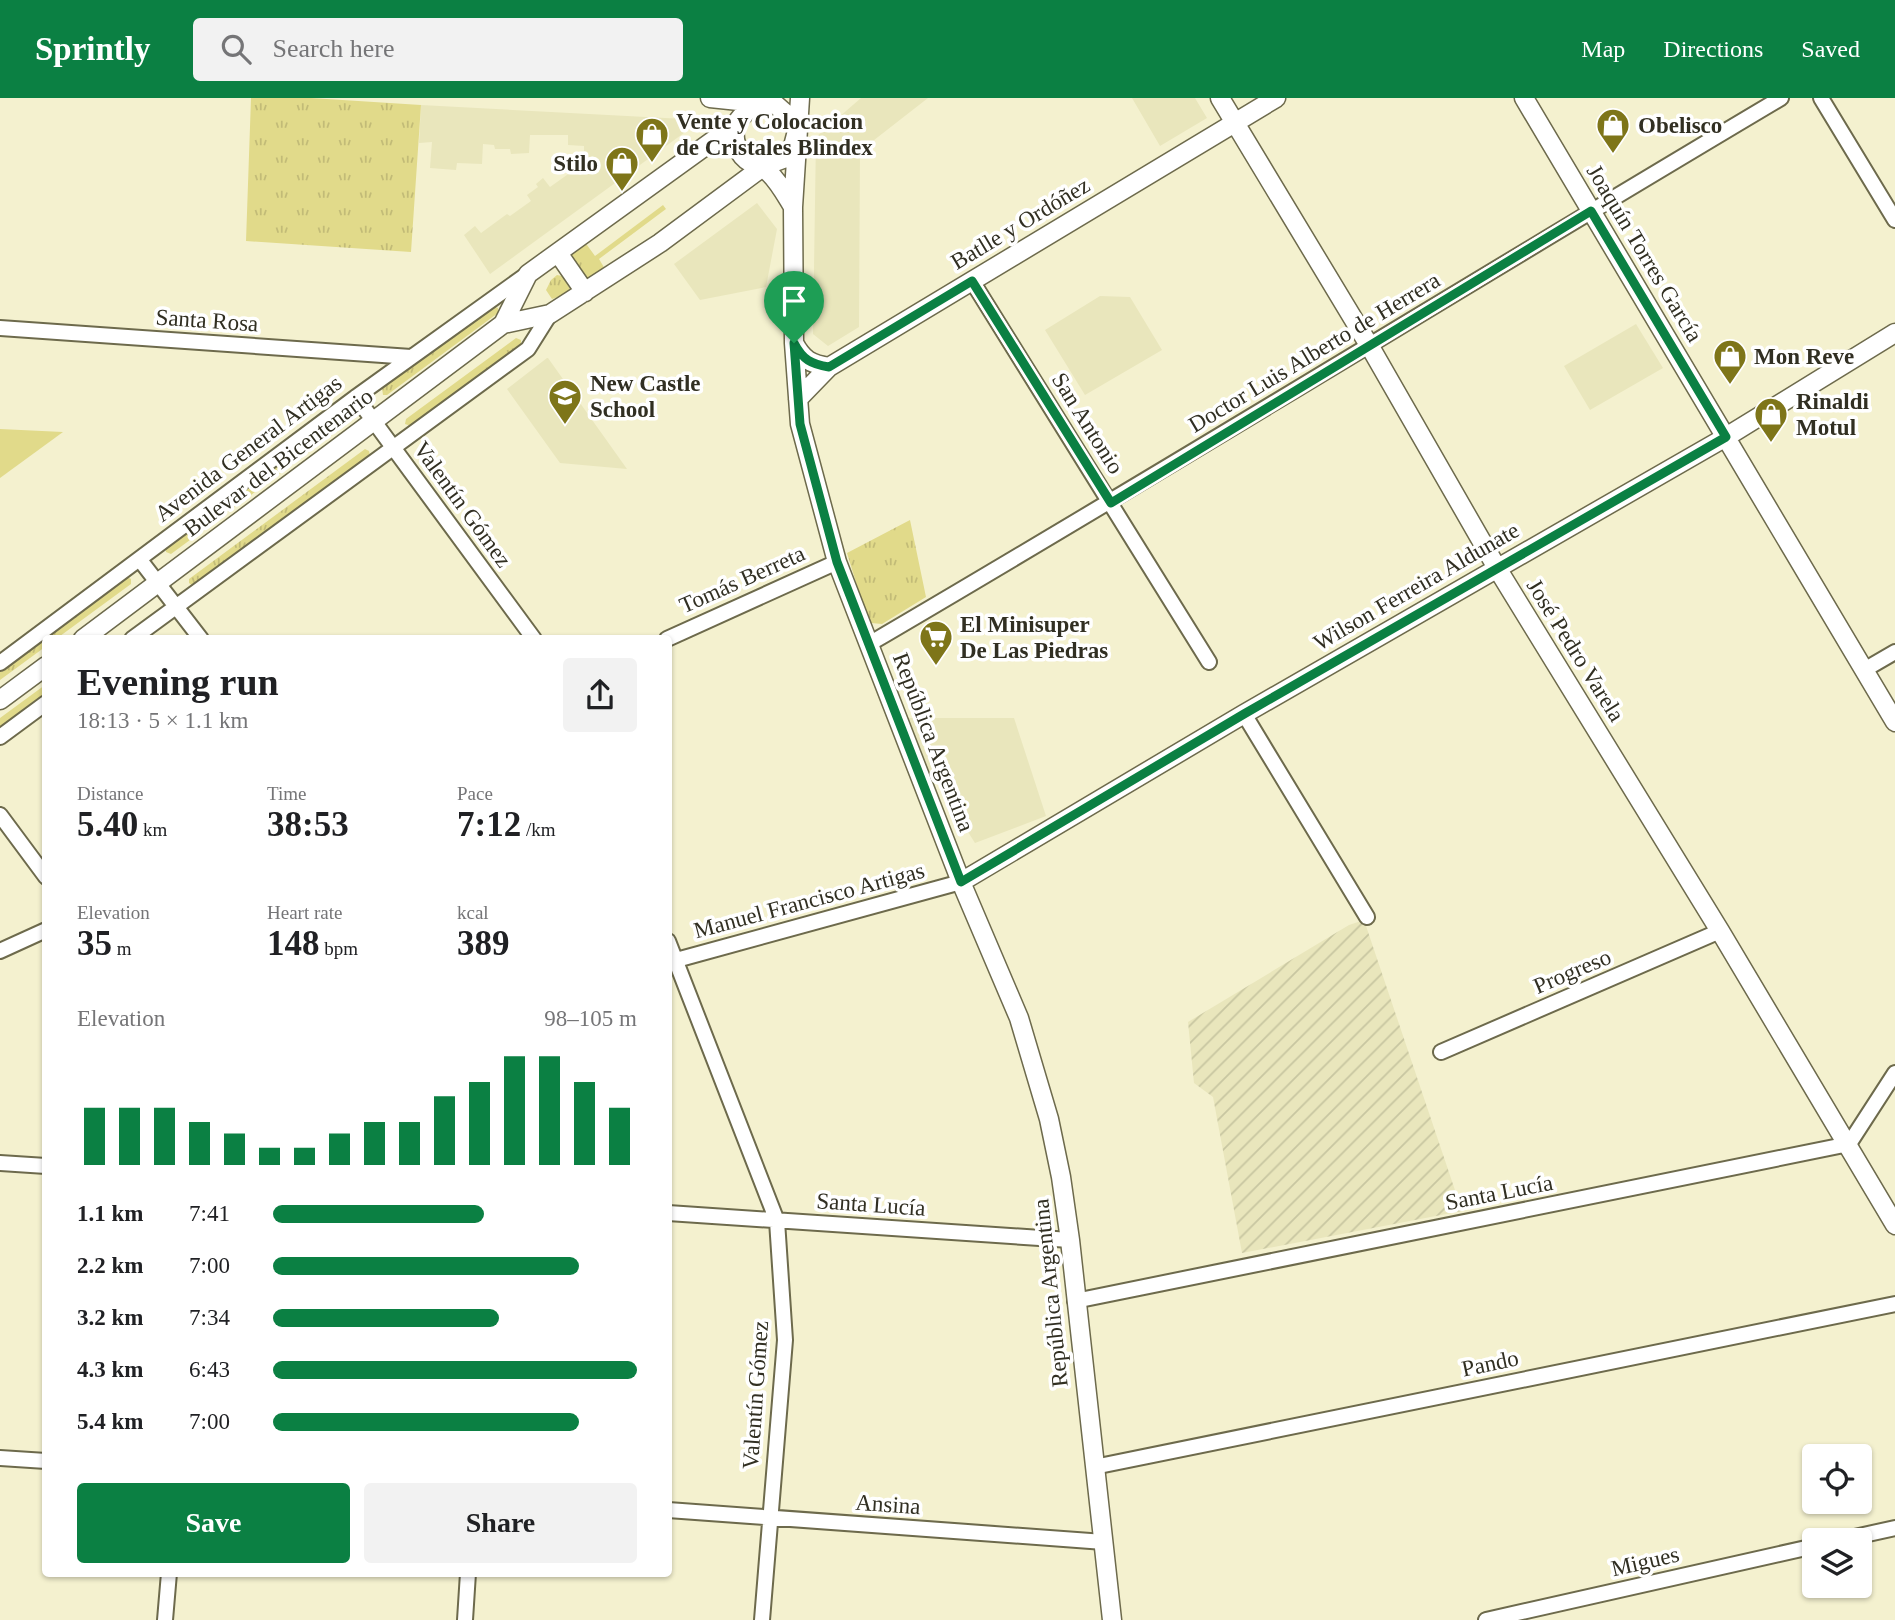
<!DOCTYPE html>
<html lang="en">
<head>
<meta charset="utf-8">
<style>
  :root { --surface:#fff; --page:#f2f2f2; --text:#202124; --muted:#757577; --accent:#0b8043 }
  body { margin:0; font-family:Georgia,serif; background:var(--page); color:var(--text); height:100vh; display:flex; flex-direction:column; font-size:26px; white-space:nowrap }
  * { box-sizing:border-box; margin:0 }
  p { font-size:23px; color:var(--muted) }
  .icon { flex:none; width:38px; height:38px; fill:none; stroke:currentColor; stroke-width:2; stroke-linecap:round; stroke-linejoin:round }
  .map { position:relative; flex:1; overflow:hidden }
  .sheet { position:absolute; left:42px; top:537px; width:630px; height:942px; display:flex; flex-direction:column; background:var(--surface); border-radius:7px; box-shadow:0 2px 5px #0004 }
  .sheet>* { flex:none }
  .tools { position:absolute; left:1802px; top:1346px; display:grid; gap:14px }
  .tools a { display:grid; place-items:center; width:70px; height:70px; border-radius:7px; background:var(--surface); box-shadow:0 2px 5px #0004; font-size:35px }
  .pin { position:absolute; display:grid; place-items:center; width:60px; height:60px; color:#fff; margin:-72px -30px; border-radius:50% 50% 50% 0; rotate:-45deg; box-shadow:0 0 7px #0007 }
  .pin .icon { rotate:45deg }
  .round { display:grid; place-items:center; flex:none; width:74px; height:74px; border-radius:7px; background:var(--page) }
  .overview { display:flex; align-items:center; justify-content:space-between; height:119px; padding:0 35px }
  h1 { font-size:38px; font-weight:600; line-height:52px }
  .metrics { display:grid; grid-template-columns:repeat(3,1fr); gap:10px; height:119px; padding:7px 35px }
  .metrics div { display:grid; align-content:center }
  .metrics b { font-size:35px; font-weight:600 }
  .metrics small { font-size:19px; font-weight:400 }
  .metrics p { font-size:19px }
  .chart { height:196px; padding:14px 35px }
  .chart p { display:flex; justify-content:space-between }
  .chart svg { width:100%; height:126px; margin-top:7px; stroke:var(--accent); stroke-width:6 }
  .cta { display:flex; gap:14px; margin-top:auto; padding:14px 35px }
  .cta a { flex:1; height:80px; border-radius:7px; background:var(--accent); color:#fff; font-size:28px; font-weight:600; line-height:80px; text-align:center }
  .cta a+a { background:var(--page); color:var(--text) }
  ul { padding:0 35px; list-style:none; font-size:23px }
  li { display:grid; grid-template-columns:112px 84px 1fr; align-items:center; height:52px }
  li i { height:18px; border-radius:9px; background:var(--accent) }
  header { display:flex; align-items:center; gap:42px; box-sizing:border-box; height:98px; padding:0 35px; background:var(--accent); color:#fff }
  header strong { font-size:33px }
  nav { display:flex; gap:38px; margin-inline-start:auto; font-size:24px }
  .search { width:490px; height:63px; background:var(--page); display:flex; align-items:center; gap:18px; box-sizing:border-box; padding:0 24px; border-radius:7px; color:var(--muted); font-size:26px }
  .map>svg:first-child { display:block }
  .built { fill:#e9e6bc }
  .industrial { fill:url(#industrial-furrows) }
  .grass { fill:url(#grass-tufts) }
  .pitch { fill:#e1da8a }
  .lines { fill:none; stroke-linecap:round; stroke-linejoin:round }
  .minor-casing { stroke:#6d6a4c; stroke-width:18 }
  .tertiary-casing { stroke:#6d6a4c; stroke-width:21 }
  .minor { stroke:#fff; stroke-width:14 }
  .tertiary { stroke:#fff; stroke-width:18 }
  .route-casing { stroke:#fff; stroke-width:14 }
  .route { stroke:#0b8043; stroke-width:9 }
  .labels { text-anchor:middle; stroke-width:7; stroke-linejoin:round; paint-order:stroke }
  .poi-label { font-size:23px; font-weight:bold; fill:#312f22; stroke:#fff; text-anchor:start }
  .street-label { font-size:23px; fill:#312f22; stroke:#fff }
</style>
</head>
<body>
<header>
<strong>Sprintly</strong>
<div class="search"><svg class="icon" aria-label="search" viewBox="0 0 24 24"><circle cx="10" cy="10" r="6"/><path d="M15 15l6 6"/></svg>Search here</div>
<nav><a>Map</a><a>Directions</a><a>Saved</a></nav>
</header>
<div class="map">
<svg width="1895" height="1522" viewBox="0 0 1895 1522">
  <defs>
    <pattern id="industrial-furrows" width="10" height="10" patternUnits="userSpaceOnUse" patternTransform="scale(1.75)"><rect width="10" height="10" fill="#e9e6bc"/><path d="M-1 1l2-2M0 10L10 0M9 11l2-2" fill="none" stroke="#c8c6a1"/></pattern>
    <pattern id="grass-tufts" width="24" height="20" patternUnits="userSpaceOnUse" patternTransform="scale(1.75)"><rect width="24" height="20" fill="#e1da8a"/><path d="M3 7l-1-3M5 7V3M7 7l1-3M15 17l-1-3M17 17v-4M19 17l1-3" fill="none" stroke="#c2bb77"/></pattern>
  </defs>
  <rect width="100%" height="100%" fill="#f4f1cf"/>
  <path class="built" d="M861,0H928L860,53L859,229L828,248L813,236L816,39Z
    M1132,0H1195L1207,20L1160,48Z
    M421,7L684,21L689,26L688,32L490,176L464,137L475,128L481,135L507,116L510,118L531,103L527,97L538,89L536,86L543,80L550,89L588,62L587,54L584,53V48L568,47V37H530L529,55L511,56L510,51H495L494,47L483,46L482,66L457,65L456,72L430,70L432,44L419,45Z
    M757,105L777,131L766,189L700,202L674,166Z
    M1100,198L1130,199L1162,252L1085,297L1045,232Z
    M1636,226L1663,270L1590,312L1564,268Z
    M547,260H548L627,371L560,365L507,291Z
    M896,620H1014L1046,718L975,745Z"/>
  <path class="industrial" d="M1364,822L1462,1113L1242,1155L1213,999L1194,985L1188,924L1349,827Z"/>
  <path class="grass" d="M251,0H311L421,7L411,154L246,143Z
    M663,107L666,111L599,161L605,171L586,183L569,157L582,146L587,147L595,158Z
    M557,177L562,178L570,191V195L552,201L546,192L551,182Z
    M493,208L498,210V215L387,297H383L382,290Z
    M516,240L521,242V247L411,328L405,326L406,321Z
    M341,321L346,322V327L171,456L166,454V449Z
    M365,351L369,353L370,358L193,488L189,485V481Z
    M910,422L926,499L882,526L871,525L866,517L847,455Z
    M127,479L131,481V486L56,541H46L45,549L0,582V572Z
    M45,587V596L0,630V620Z"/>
  <path class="pitch" d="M0,331L63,334L0,380Z"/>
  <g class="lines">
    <defs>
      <path id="minor" d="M1821,0L1895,122
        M972,183L1209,564
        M0,230L411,259
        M356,299L534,541
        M140,462L201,541
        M132,541L528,251L550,216
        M667,541L837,464
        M869,546C1175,367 1476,181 1781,0
        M0,565L356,299L526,177
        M1864,572L1895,554
        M1244,616L1367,819
        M0,639L46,605
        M0,717L46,779
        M668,843L777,1123L785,1242L762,1522
        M0,853L46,832
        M669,864L961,784
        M1441,954L1720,833
        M0,1065L46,1068
        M668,1115L1070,1142
        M1075,1203L1849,1046L1895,975
        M0,1360L46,1363
        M1094,1369L1895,1206
        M668,1412L1104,1444
        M1841,1442L1895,1430
        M165,1522L169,1475
        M465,1522L468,1475
        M1486,1522L1815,1448"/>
      <path id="tertiary" d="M800,0L793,109L794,245L800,326L837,464L961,784L1019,920L1049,1021L1061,1079L1070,1142L1112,1522
        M1220,0L1369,247L1497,470L1720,833L1895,1127
        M1524,0L1895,624
        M736,26C732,41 737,57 751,65C757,68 762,67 766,72C778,82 785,96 793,109
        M558,155L585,194
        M503,226L550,216L660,145L764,68L783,61L792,52L797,33L793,22L776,7L710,0
        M794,245C803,262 811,266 829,269L1276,0
        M798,301L829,269
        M83,541L503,226L528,176L736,26C744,11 758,8 772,0
        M0,602L46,568
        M961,784L1244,616L1726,339L1895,235"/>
    </defs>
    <use href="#minor" class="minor-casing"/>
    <use href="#tertiary" class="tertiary-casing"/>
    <use href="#minor" class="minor"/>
    <use href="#tertiary" class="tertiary"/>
  </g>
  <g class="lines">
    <defs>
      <path id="route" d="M1591,113L1726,339L1244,616L961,784L837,464L800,326L794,245C803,262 811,266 829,269L972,183L1111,405Z"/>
    </defs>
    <use href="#route" class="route-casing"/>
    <use href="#route" class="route"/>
  </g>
  <defs>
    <symbol id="shop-pin" viewBox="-11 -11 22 30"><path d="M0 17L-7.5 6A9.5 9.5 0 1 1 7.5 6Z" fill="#7e7519" stroke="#fff"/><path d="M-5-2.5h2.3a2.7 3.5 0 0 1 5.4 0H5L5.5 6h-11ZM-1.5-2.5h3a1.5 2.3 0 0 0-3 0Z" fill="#fff"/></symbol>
    <symbol id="school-pin" viewBox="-11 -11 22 30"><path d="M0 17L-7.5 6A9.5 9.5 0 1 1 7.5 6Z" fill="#7e7519" stroke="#fff"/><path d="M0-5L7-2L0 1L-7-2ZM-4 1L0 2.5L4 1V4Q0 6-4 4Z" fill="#fff"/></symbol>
    <symbol id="supermarket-pin" viewBox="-11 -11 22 30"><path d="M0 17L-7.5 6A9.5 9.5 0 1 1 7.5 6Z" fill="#7e7519" stroke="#fff"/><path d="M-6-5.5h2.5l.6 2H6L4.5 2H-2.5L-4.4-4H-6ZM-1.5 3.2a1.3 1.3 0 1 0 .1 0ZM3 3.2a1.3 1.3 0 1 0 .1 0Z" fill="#fff"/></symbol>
  </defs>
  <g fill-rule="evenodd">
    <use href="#shop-pin" x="1594" y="8" width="38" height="52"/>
    <use href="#shop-pin" x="633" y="17" width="38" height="52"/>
    <use href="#shop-pin" x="603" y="46" width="38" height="52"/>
    <use href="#shop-pin" x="1711" y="239" width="38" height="52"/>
    <use href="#school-pin" x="546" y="279" width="38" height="52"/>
    <use href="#shop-pin" x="1752" y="297" width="38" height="52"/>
    <use href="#supermarket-pin" x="917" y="520" width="38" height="52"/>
  </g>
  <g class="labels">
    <g class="poi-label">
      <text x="676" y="31">Vente y Colocacion<tspan x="676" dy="26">de Cristales Blindex</tspan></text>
      <text x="1638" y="35">Obelisco</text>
      <text x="598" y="73" text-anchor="end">Stilo</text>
      <text x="1754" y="266">Mon Reve</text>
      <text x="590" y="293">New Castle<tspan x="590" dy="26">School</tspan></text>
      <text x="1796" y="311">Rinaldi<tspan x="1796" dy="26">Motul</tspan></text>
      <text x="960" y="534">El Minisuper<tspan x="960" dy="26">De Las Piedras</tspan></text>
    </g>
    <g class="street-label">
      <text transform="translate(1020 125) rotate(-31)" y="8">Batlle y Ordóñez</text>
      <text transform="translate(1645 155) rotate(59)" y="8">Joaquín Torres García</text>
      <text transform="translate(207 222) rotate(4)" y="8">Santa Rosa</text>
      <text transform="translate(1314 254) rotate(-31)" y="8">Doctor Luis Alberto de Herrera</text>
      <text transform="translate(1088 325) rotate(58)" y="8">San Antonio</text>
      <text transform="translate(248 350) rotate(-37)" y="8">Avenida General Artigas</text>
      <text transform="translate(278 364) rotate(-37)" y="8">Bulevar del Bicentenario</text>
      <text transform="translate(463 406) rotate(54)" y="8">Valentín Gómez</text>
      <text transform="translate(742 481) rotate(-24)" y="8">Tomás Berreta</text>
      <text transform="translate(1416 488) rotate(-30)" y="8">Wilson Ferreira Aldunate</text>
      <text transform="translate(1576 552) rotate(58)" y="8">José Pedro Varela</text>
      <text transform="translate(934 644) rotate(69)" y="8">República Argentina</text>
      <text transform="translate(809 802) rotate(-15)" y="8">Manuel Francisco Artigas</text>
      <text transform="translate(1572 873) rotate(-23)" y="8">Progreso</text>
      <text transform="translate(1499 1094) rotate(-11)" y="8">Santa Lucía</text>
      <text transform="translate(871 1106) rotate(4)" y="8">Santa Lucía</text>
      <text transform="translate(1050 1195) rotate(-96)" y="8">República Argentina</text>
      <text transform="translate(1490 1265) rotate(-12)" y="8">Pando</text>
      <text transform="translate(755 1297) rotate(-86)" y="8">Valentín Gómez</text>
      <text transform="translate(888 1406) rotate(4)" y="8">Ansina</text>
      <text transform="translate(1645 1463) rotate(-13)" y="8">Migues</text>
    </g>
  </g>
</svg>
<div class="tools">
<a><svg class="icon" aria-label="locate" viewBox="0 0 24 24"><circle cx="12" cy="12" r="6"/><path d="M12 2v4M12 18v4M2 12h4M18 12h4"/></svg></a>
<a><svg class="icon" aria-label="layers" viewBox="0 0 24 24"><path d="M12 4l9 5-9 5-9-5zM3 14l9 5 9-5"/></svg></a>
</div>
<div class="pin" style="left:794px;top:245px;background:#1e9e55"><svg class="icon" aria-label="arrive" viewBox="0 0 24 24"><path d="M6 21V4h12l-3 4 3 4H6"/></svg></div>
<section class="sheet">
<div class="overview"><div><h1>Evening run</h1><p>18:13 · 5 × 1.1 km</p></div><a class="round"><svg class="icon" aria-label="share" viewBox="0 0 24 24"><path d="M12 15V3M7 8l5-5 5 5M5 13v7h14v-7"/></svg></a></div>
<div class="metrics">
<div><p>Distance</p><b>5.40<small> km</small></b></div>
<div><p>Time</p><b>38:53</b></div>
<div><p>Pace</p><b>7:12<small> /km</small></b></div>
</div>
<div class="metrics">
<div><p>Elevation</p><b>35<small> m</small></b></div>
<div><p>Heart rate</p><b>148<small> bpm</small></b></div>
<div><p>kcal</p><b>389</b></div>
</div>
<div class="chart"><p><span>Elevation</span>98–105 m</p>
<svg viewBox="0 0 160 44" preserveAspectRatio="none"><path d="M5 44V24M15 44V24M25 44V24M35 44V29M45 44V33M55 44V38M65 44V38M75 44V33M85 44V29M95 44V29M105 44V20M115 44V15M125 44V6M135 44V6M145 44V15M155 44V24"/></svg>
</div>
<ul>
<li><b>1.1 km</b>7:41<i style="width:58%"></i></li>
<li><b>2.2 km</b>7:00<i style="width:84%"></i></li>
<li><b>3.2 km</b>7:34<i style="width:62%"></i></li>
<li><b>4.3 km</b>6:43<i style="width:100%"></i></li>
<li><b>5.4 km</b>7:00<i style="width:84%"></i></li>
</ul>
<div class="cta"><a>Save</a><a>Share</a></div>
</section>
</div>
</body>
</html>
